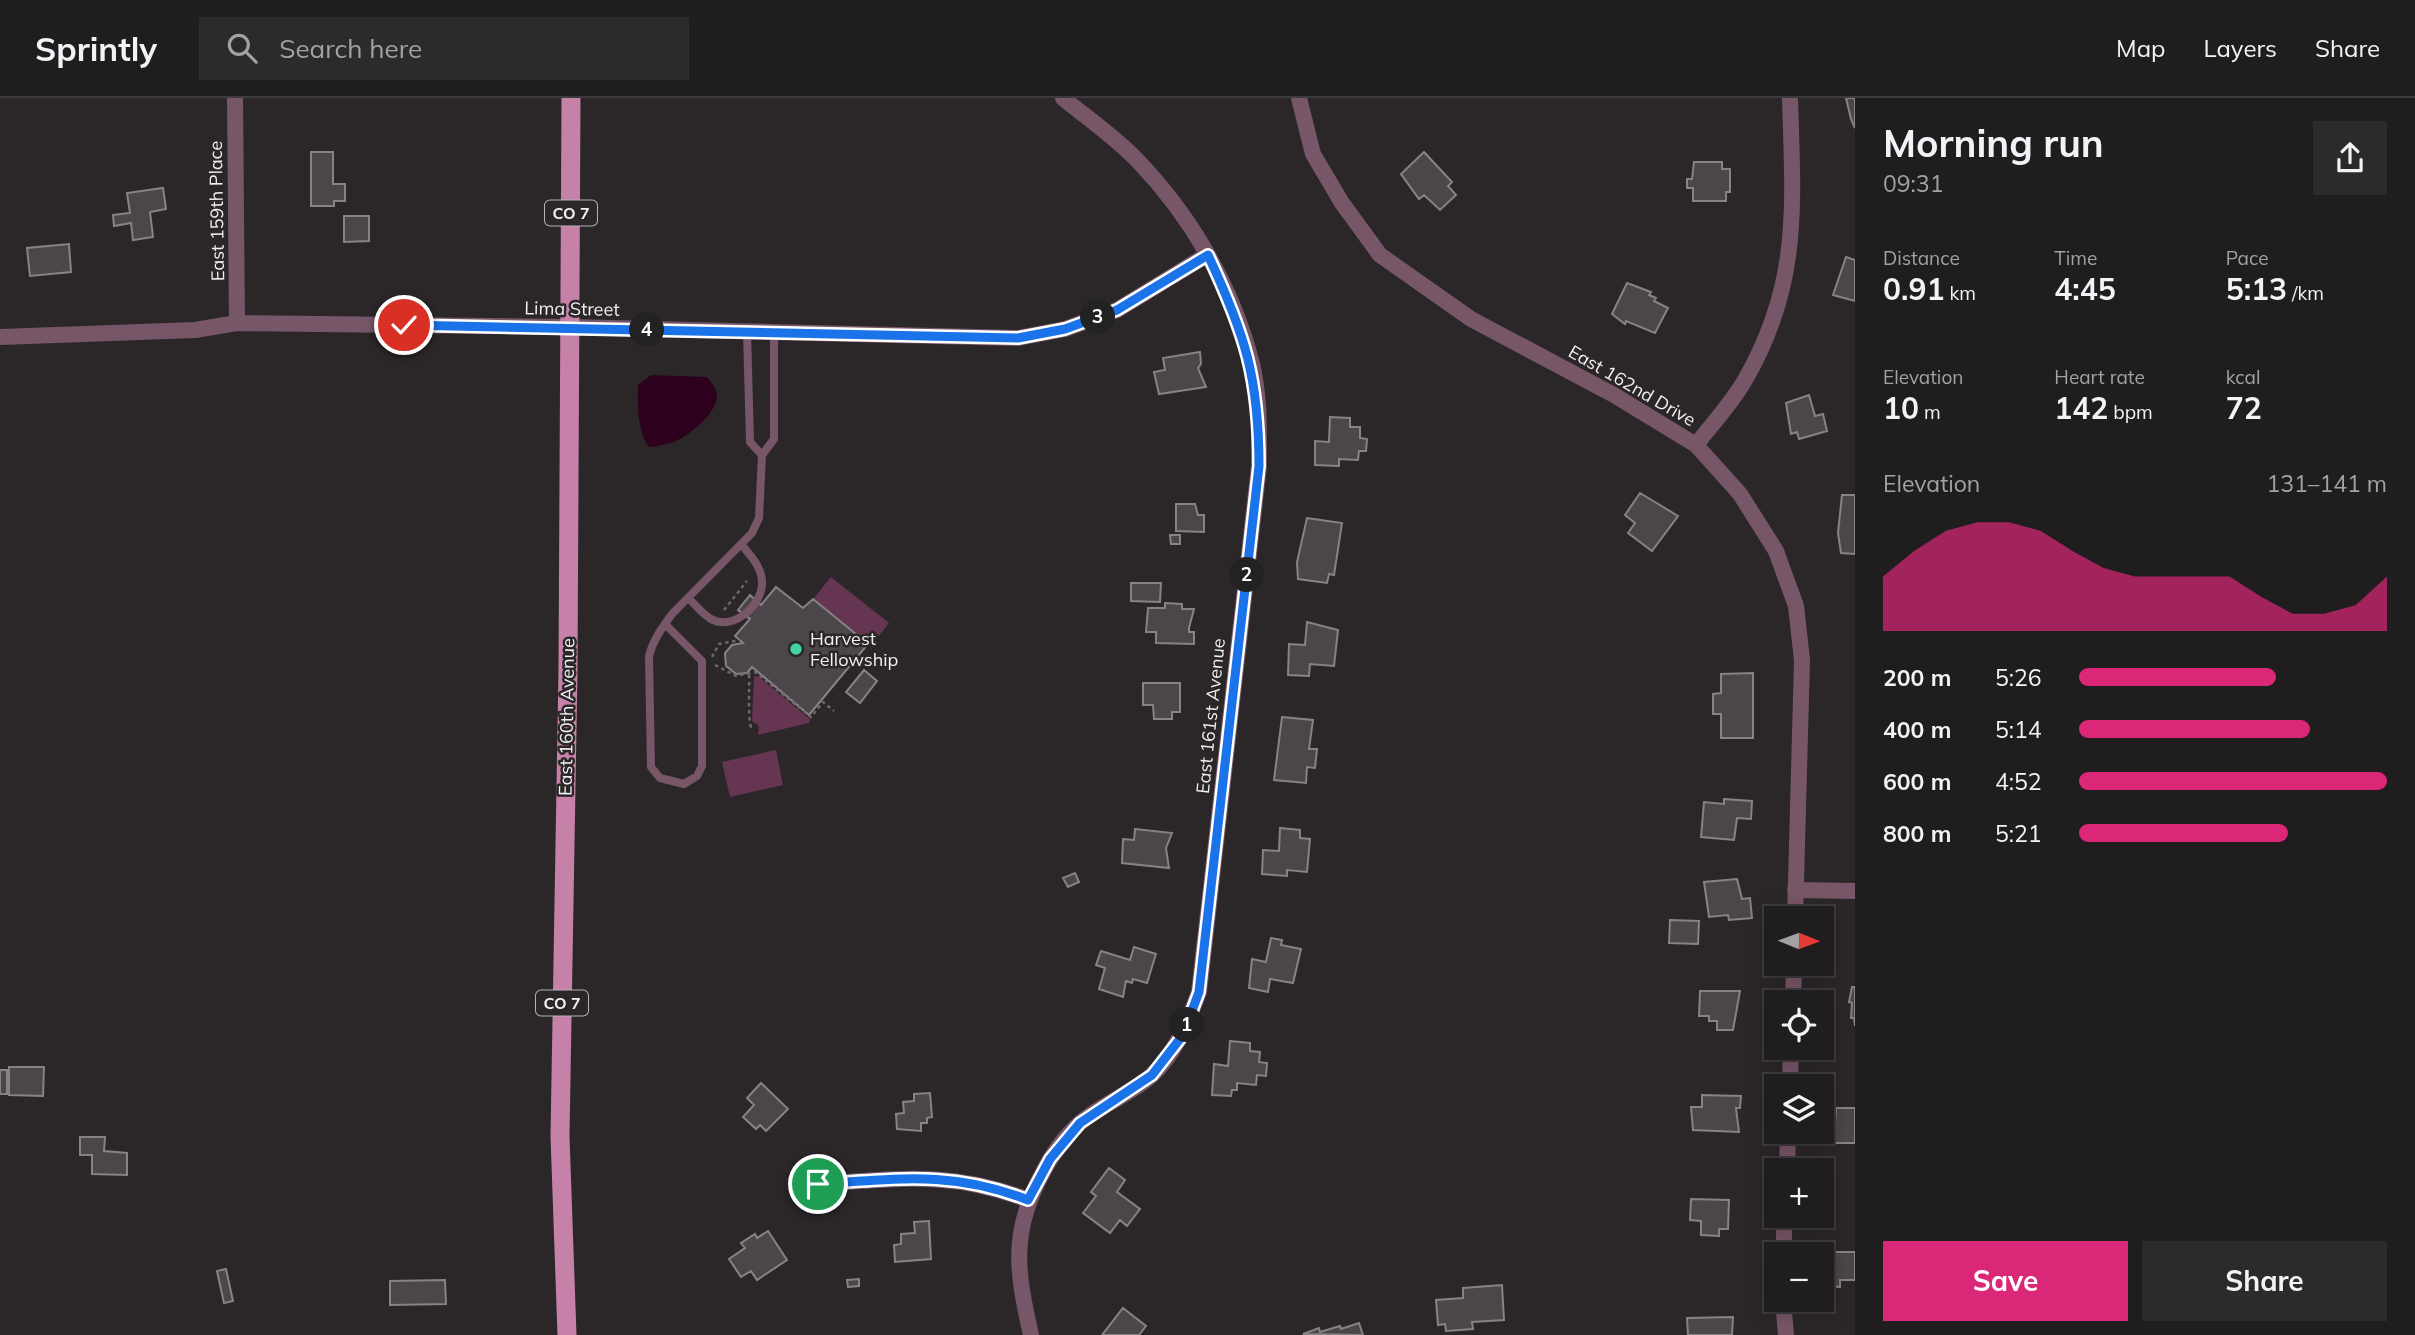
<!DOCTYPE html>
<html lang="en">
<head>
<meta charset="utf-8">
<style>
  :root { --surface:#201d1f; --page:#2d2a2c; --text:#f1f3f6; --muted:#a2a2a4; --line:#3d3b3d; --accent:#db2777 }
  body { margin:0; font-family:Mulish,sans-serif; background:var(--page); color:var(--text); height:100vh; display:flex; flex-direction:column; font-size:26px; white-space:nowrap }
  * { box-sizing:border-box; margin:0 }
  p { font-size:23px; color:var(--muted) }
  .icon { flex:none; width:38px; height:38px; fill:none; stroke:currentColor; stroke-width:2; stroke-linecap:round; stroke-linejoin:round }
  .map { position:relative; flex:1; overflow:hidden }
  .drawer { display:flex; flex-direction:column; background:var(--surface); width:560px }
  .drawer>* { flex:none }
  .needle { width:46px; rotate:91deg }
  .fabs { position:absolute; left:1764px; top:808px; display:grid; gap:14px }
  .fabs a { display:grid; place-items:center; width:70px; height:70px; border-radius:0px; background:var(--surface); box-shadow:0 4px 18px #0003,0 0 0 2px var(--line); font-size:35px }
  .pin { position:absolute; display:grid; place-items:center; width:60px; height:60px; color:#fff; margin:-30px; border:4px solid #fff; border-radius:50%; box-shadow:0 2px 7px #0007 }
  .km { position:absolute; width:35px; height:35px; margin:-18px; border-radius:50%; background:#222; color:#fff; font-size:19px; line-height:35px; text-align:center }
  .round { display:grid; place-items:center; flex:none; width:74px; height:74px; border-radius:0px; background:var(--page) }
  .summary { display:flex; align-items:center; justify-content:space-between; height:119px; padding:0 28px }
  h1 { font-size:38px; font-weight:700; line-height:52px }
  .metrics { display:grid; grid-template-columns:repeat(3,1fr); gap:10px; height:119px; padding:7px 28px }
  .metrics div { display:grid; align-content:center }
  .metrics b { font-size:30px; font-weight:700 }
  .metrics small { font-size:19px; font-weight:400 }
  .metrics p { font-size:19px }
  .chart { height:196px; padding:14px 28px }
  .chart p { display:flex; justify-content:space-between }
  .chart svg { width:100%; height:126px; margin-top:7px; fill:var(--accent); opacity:.7 }
  .action { display:flex; gap:14px; margin-top:auto; padding:14px 28px }
  .action a { flex:1; height:80px; border-radius:0px; background:var(--accent); color:#fff; font-size:28px; font-weight:700; line-height:80px; text-align:center }
  .action a+a { background:var(--page); color:var(--text) }
  ul { padding:0 28px; list-style:none; font-size:23px }
  li { display:grid; grid-template-columns:112px 84px 1fr; align-items:center; height:52px }
  li i { height:18px; border-radius:9px; background:var(--accent) }
  header { display:flex; align-items:center; gap:42px; box-sizing:border-box; height:98px; padding:0 35px; background:var(--surface); border-bottom:2px solid var(--line) }
  header strong { font-size:33px }
  nav { display:flex; gap:38px; margin-inline-start:auto; font-size:24px }
  .search { width:490px; height:63px; background:var(--page); display:flex; align-items:center; gap:18px; box-sizing:border-box; padding:0 24px; border-radius:0px; color:var(--muted); font-size:26px }
  main { display:flex; flex:1; min-height:0 }
  .map>svg:first-child { display:block }
  .green { fill:#653551 }
  .water { fill:#2d001d }
  .building { fill:#4b4649; stroke:#878285; stroke-width:2 }
  .lines { fill:none; stroke-linecap:round; stroke-linejoin:round }
  .path { stroke:#6c686a; stroke-width:2.5; stroke-dasharray:3.5 3.5; stroke-linecap:butt }
  .service { stroke:#775668; stroke-width:8 }
  .minor { stroke:#775668; stroke-width:16 }
  .primary { stroke:#c581a7; stroke-width:19 }
  .route-casing { stroke:#fff; stroke-width:14 }
  .route { stroke:#1a73e8; stroke-width:9 }
  .poi-dot { fill:#42d4a1; stroke:#2b2729; stroke-width:2.5 }
  .labels { text-anchor:middle; stroke-width:5; stroke-linejoin:round; paint-order:stroke }
  .shield { fill:#2b2729; stroke:#b6b3b5; stroke-width:2 }
  .shield-label { font-size:16px; font-weight:bold; fill:#f2eff1 }
  .street-label { font-size:18px; fill:#f2eff1; stroke:#2b2729 }
  .poi-label { font-size:18px; fill:#f2eff1; stroke:#2b2729; text-anchor:start }
</style>
</head>
<body>
<header>
<strong>Sprintly</strong>
<div class="search"><svg class="icon" aria-label="search" viewBox="0 0 24 24"><circle cx="10" cy="10" r="6"/><path d="M15 15l6 6"/></svg>Search here</div>
<nav><a>Map</a><a>Layers</a><a>Share</a></nav>
</header>
<main>
<div class="map">
<svg width="1855" height="1237" viewBox="0 0 1855 1237">
  <rect width="100%" height="100%" fill="#2b2729"/>
  <path class="green" d="M831,479L889,525L871,548L813,501Z
    M754,578L759,579L810,621L809,625L758,637L759,628L752,623Z
    M776,652L783,687L730,699L722,664Z"/>
  <path class="water" d="M651,277L707,279C710,283 715,288 716,293C723,312 687,340 671,345C664,347 657,348 649,349C638,336 637,304 638,287Z"/>
  <path class="building" d="M1846,0H1855V30L1851,21Z
    M311,54H333V86H345V103H334V108H311Z
    M1424,54L1452,84L1448,88L1456,97L1440,112L1424,97L1419,101L1401,76Z
    M1694,64H1722V71H1730V94H1726V103H1693V90H1687V81H1692Z
    M163,90L166,111L150,114L153,139L133,142L131,125L114,128L113,117L130,115L127,95Z
    M344,118H369V143L344,144Z
    M69,146L71,174L30,178L27,150Z
    M1846,159L1855,162V203L1833,197Z
    M1627,185L1651,194L1649,197L1656,200L1654,203L1668,210L1655,235L1626,223L1625,226L1612,216Z
    M1200,254L1201,266L1198,270L1206,289L1159,296L1154,274L1165,272L1163,260Z
    M1809,297L1815,318L1823,316L1827,333L1799,341L1797,334L1791,336L1786,305Z
    M1330,319L1350,320V329H1360V340L1367,341L1366,353H1359L1358,362L1339,361V368L1315,367V343L1329,344Z
    M1640,395L1678,418L1652,453L1628,435L1635,425L1625,417Z
    M1842,397H1855V456L1841,455L1838,435Z
    M1176,406H1195L1198,417H1204V434L1176,433Z
    M1307,420L1342,425L1334,477L1329,476L1327,485L1298,481L1297,464Z
    M1170,437H1180V446H1171Z
    M1131,485H1161L1160,504L1131,503Z
    M776,489L803,510L813,501L868,546L809,617L752,569L747,575L736,576L726,568L725,555L732,547L743,545L735,538L750,521L738,512L750,497L761,507Z
    M1165,505L1182,506V511H1194L1189,530V534H1194V546L1156,545V534H1146L1148,510H1165Z
    M1307,524L1338,532L1334,568L1310,566L1309,578L1288,577L1289,546L1305,547Z
    M864,572L877,583L860,605L846,594Z
    M1753,575V640H1721V616H1713V596L1721,595V576Z
    M1143,585H1180V614H1172V621H1154L1153,607H1143Z
    M1282,619L1313,622L1309,651H1317L1315,670L1307,669L1306,685L1274,682Z
    M1724,701L1752,703L1751,721L1737,720L1734,742L1701,739L1704,704L1724,706Z
    M1280,730L1300,732V740L1310,741L1307,774L1287,772V778L1262,776L1263,752L1279,753Z
    M1135,731L1172,735L1166,750L1169,770L1122,765L1123,741L1134,742Z
    M1075,775L1079,784L1068,789L1063,780Z
    M1737,781L1742,801L1750,800L1752,820L1729,822L1728,817L1709,819L1704,784Z
    M1670,822L1699,823L1698,846L1669,845Z
    M1271,840L1282,842L1281,847L1301,851L1293,885L1270,881L1268,894L1249,890L1252,861L1266,864Z
    M1134,849L1156,856L1147,885L1133,881L1132,885L1126,883L1123,899L1099,891L1105,870L1096,867L1101,853L1130,862Z
    M1852,889H1855V928L1854,920H1851L1852,905L1849,904Z
    M1700,893H1740L1733,932H1717V923H1709V918H1699Z
    M1230,943L1250,945V953L1260,954L1259,964L1267,965L1266,978L1257,977L1256,987L1237,985V992H1232L1231,998L1212,997L1214,966L1228,968Z
    M9,969H44L43,998L9,997Z
    M0,972H7V996H0Z
    M761,985L788,1011L766,1033L760,1027L756,1031L743,1019L754,1007L747,1000Z
    M930,995L932,1019L927,1020V1025H921V1033L897,1031L896,1016L904,1015L903,1004L914,1003V996Z
    M1702,997L1741,998L1740,1010H1736L1739,1034L1693,1032L1691,1009H1702Z
    M1836,1010H1855V1045H1834Z
    M80,1039H105L104,1053L127,1055V1077L92,1076V1057H80Z
    M1109,1070L1125,1082L1117,1094L1140,1111L1127,1128L1120,1122L1110,1135L1083,1115L1096,1098L1091,1094Z
    M1691,1101L1729,1102L1728,1131H1719V1138L1701,1137V1123L1690,1122Z
    M929,1123L931,1161L895,1164L894,1147L901,1146V1136L915,1135L914,1124Z
    M768,1133L787,1162L757,1182L751,1173L741,1179L729,1161L745,1150L741,1145L755,1136L757,1140Z
    M1830,1154H1855V1182H1840V1189L1832,1188Z
    M226,1171L233,1203L224,1205L217,1173Z
    M859,1181V1188L848,1189L847,1182Z
    M445,1182L446,1206L390,1207V1183Z
    M1502,1187L1504,1222L1472,1224L1473,1231L1446,1233L1445,1226L1438,1227L1436,1202L1463,1200V1190Z
    M1123,1210L1146,1228L1139,1237H1102Z
    M1733,1219L1732,1237H1688L1687,1220Z
    M1359,1225L1363,1237L1303,1236L1319,1230L1320,1234L1340,1228L1341,1231Z"/>
  <g class="lines">
    <path class="path" d="M724,512L747,483
      M712,559L719,546L740,542
      M715,567L736,578L755,574L811,619L823,604L834,613
      M749,577C750,590 747,622 752,632"/>
    <path class="service" d="M747,234L750,344L762,357
      M688,500C696,507 704,518 713,522C735,532 763,506 762,484C762,469 750,457 741,446
      M665,526L702,563V668L697,678L684,686L660,680L651,669L649,558C653,542 662,530 672,516L752,435L759,420L762,357L774,341V236"/>
    <path class="minor" d="M235,0L237,225
      M1299,0L1313,56L1342,105L1380,157L1471,221L1614,297L1696,347L1740,396L1776,453L1796,508L1802,562L1795,821
      M0,239L195,232L237,225L570,229L1018,240L1065,231L1117,212L1207,157
      M1696,347C1712,326 1732,305 1745,282C1801,185 1793,107 1790,0
      M1795,792L1855,793
      M1793,905L1794,866
      M1790,989L1791,950
      M1787,1073L1788,1034
      M818,1086C896,1081 952,1072 1028,1102
      M1783,1157L1785,1118
      M1783,1202L1786,1237
      M1031,1237C1017,1175 1010,1135 1042,1076C1051,1058 1064,1039 1080,1025C1102,1006 1131,996 1152,977C1176,955 1188,923 1199,894L1259,368C1259,334 1260,299 1252,266C1233,190 1191,118 1137,62C1115,39 1087,20 1063,0"/>
    <path class="primary" d="M567,1237L560,1038L568,572L571,0"/>
  </g>
  <g class="lines">
    <defs>
      <path id="route" d="M404,227L1018,240L1065,231L1117,212L1208,157C1245,236 1259,280 1259,368L1199,894L1183,937L1152,977L1080,1025L1050,1061L1028,1102C952,1072 897,1081 818,1086"/>
    </defs>
    <use href="#route" class="route-casing"/>
    <use href="#route" class="route"/>
  </g>
  <circle class="poi-dot" cx="796" cy="551" r="7"/>
  <g class="labels">
    <g class="shield">
      <rect x="545" y="102.5" width="52" height="25" rx="5"/>
      <rect x="536" y="892.5" width="52" height="25" rx="5"/>
    </g>
    <g class="shield-label">
      <text x="571" y="121">CO 7</text>
      <text x="562" y="911">CO 7</text>
    </g>
    <g class="street-label">
      <text transform="translate(217 113) rotate(-91)" y="6">East 159th Place</text>
      <text transform="translate(572 211) rotate(1)" y="6">Lima Street</text>
      <text transform="translate(1632 288) rotate(30)" y="6">East 162nd Drive</text>
      <text transform="translate(1211 618) rotate(-84)" y="6">East 161st Avenue</text>
      <text transform="translate(567 619) rotate(-89)" y="6">East 160th Avenue</text>
    </g>
    <g class="poi-label">
      <text x="810" y="547">Harvest<tspan x="810" dy="21">Fellowship</tspan></text>
    </g>
  </g>
</svg>
<div class="fabs">
<a><svg class="needle" viewBox="-14 -14 28 28"><path d="M0-13l5 13h-10z" fill="#e53935"/><path d="M0 13l5-13h-10z" fill="#a2a2a4"/></svg></a>
<a><svg class="icon" aria-label="locate" viewBox="0 0 24 24"><circle cx="12" cy="12" r="6"/><path d="M12 2v4M12 18v4M2 12h4M18 12h4"/></svg></a>
<a><svg class="icon" aria-label="layers" viewBox="0 0 24 24"><path d="M12 4l9 5-9 5-9-5zM3 14l9 5 9-5"/></svg></a>
<a>+</a>
<a>−</a>
</div>
<div class="pin" style="left:818px;top:1086px;background:#1e9e55"><svg class="icon" aria-label="arrive" viewBox="0 0 24 24"><path d="M6 21V4h12l-3 4 3 4H6"/></svg></div>
<div class="pin" style="left:404px;top:227px;background:#d93025"><svg class="icon" aria-label="check" viewBox="0 0 24 24"><path d="M5 12l5 5 9-10"/></svg></div>
<b class="km" style="left:1187px;top:927px">1</b>
<b class="km" style="left:1247px;top:477px">2</b>
<b class="km" style="left:1098px;top:219px">3</b>
<b class="km" style="left:647px;top:232px">4</b>
</div>
<section class="drawer">
<div class="summary"><div><h1>Morning run</h1><p>09:31</p></div><a class="round"><svg class="icon" aria-label="share" viewBox="0 0 24 24"><path d="M12 15V3M7 8l5-5 5 5M5 13v7h14v-7"/></svg></a></div>
<div class="metrics">
<div><p>Distance</p><b>0.91<small> km</small></b></div>
<div><p>Time</p><b>4:45</b></div>
<div><p>Pace</p><b>5:13<small> /km</small></b></div>
</div>
<div class="metrics">
<div><p>Elevation</p><b>10<small> m</small></b></div>
<div><p>Heart rate</p><b>142<small> bpm</small></b></div>
<div><p>kcal</p><b>72</b></div>
</div>
<div class="chart"><p><span>Elevation</span>131–141 m</p>
<svg viewBox="0 0 160 44" preserveAspectRatio="none"><path d="M0 44V25L10 16L20 9L30 6L40 6L50 9L60 16L70 22L80 25L90 25L100 25L110 25L120 32L130 38L140 38L150 35L160 25V44z"/></svg>
</div>
<ul>
<li><b>200 m</b>5:26<i style="width:64%"></i></li>
<li><b>400 m</b>5:14<i style="width:75%"></i></li>
<li><b>600 m</b>4:52<i style="width:100%"></i></li>
<li><b>800 m</b>5:21<i style="width:68%"></i></li>
</ul>
<div class="action"><a>Save</a><a>Share</a></div>
</section>
</main>
</body>
</html>
